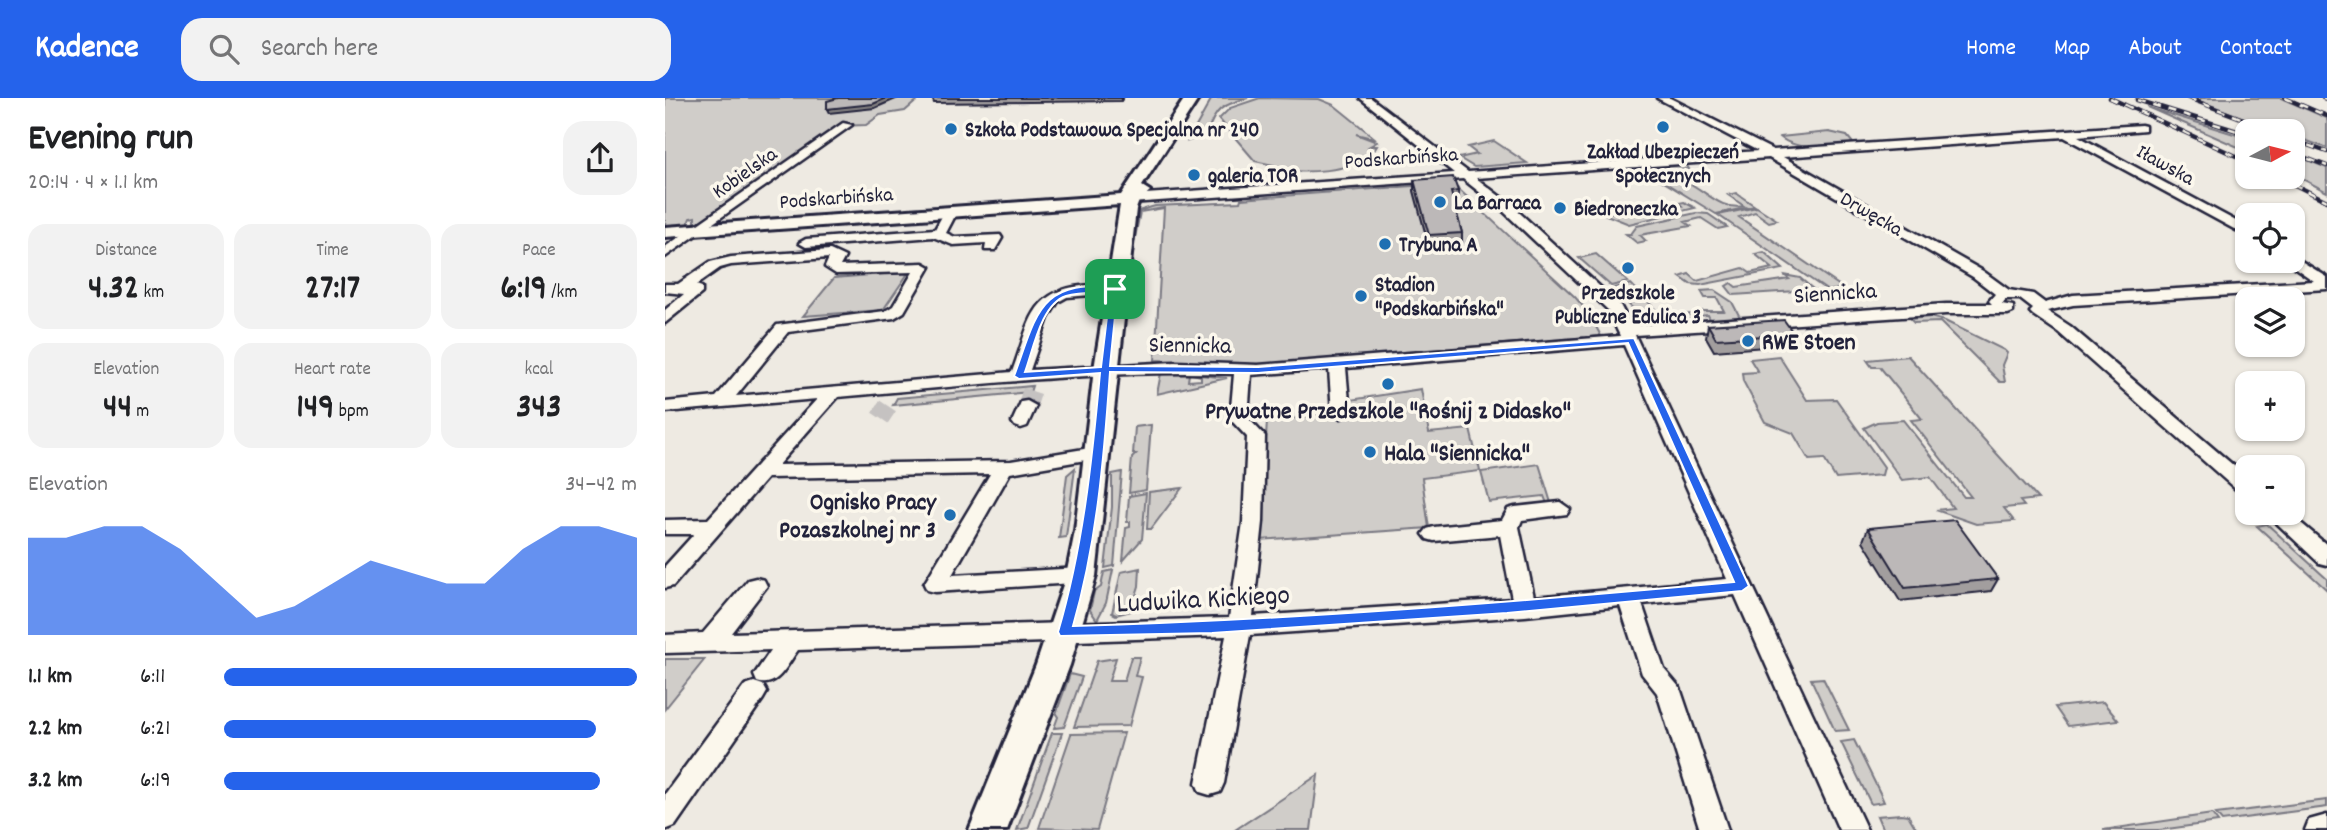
<!DOCTYPE html>
<html lang="en">
<head>
<meta charset="utf-8">
<style>
  :root { --surface:#fff; --page:#f2f2f2; --text:#202124; --muted:#757577; --accent:#2563eb }
  body { margin:0; font-family:Dekko,sans-serif; background:var(--page); color:var(--text); height:100vh; display:flex; flex-direction:column; font-size:26px; white-space:nowrap }
  * { box-sizing:border-box; margin:0 }
  p { font-size:23px; color:var(--muted) }
  .icon { flex:none; width:38px; height:38px; fill:none; stroke:currentColor; stroke-width:2; stroke-linecap:round; stroke-linejoin:round }
  .map { position:relative; flex:1; overflow:hidden }
  .panel { display:flex; flex-direction:column; background:var(--surface); width:665px }
  .panel>* { flex:none }
  .needle { width:46px; rotate:83deg }
  .tools { position:absolute; left:1570px; top:21px; display:grid; gap:14px }
  .tools a { display:grid; place-items:center; width:70px; height:70px; border-radius:14px; background:var(--surface); box-shadow:0 2px 5px #0004; font-size:35px }
  .pin { position:absolute; display:grid; place-items:center; width:60px; height:60px; color:#fff; margin:-30px; border-radius:14px; box-shadow:0 4px 10px #0006 }
  .round { display:grid; place-items:center; flex:none; width:74px; height:74px; border-radius:21px; background:var(--page) }
  .summary { display:flex; align-items:center; justify-content:space-between; height:119px; padding:0 28px }
  h1 { font-size:38px; font-weight:700; line-height:52px }
  .figures { display:grid; grid-template-columns:repeat(3,1fr); gap:10px; height:119px; padding:7px 28px }
  .figures div { display:grid; align-content:center; border-radius:18px; background:var(--page); text-align:center }
  .figures b { font-size:35px; font-weight:700 }
  .figures small { font-size:19px; font-weight:400 }
  .figures p { font-size:19px }
  .chart { height:196px; padding:14px 28px }
  .chart p { display:flex; justify-content:space-between }
  .chart svg { width:100%; height:126px; margin-top:7px; fill:var(--accent); opacity:.7 }
  ul { padding:0 28px; list-style:none; font-size:23px }
  li { display:grid; grid-template-columns:112px 84px 1fr; align-items:center; height:52px }
  li i { height:18px; border-radius:9px; background:var(--accent) }
  header { display:flex; align-items:center; gap:42px; box-sizing:border-box; height:98px; padding:0 35px; background:var(--accent); color:#fff }
  header strong { font-size:33px }
  nav { display:flex; gap:38px; margin-inline-start:auto; font-size:24px }
  .search { width:490px; height:63px; background:var(--page); display:flex; align-items:center; gap:18px; box-sizing:border-box; padding:0 24px; border-radius:21px; color:var(--muted); font-size:26px }
  main { display:flex; flex:1; min-height:0 }
  .map>svg:first-child { display:block }
  .green { fill:#d0cdc9; stroke:#797882; stroke-width:2 }
  .lines { fill:none; stroke-linecap:round; stroke-linejoin:round }
  .street-tunnel { stroke:#c5c2c1; stroke-width:19; stroke-dasharray:19 10; stroke-linecap:butt }
  .street-casing { stroke:#22223b; stroke-width:5 }
  .secondary-casing { stroke:#22223b; stroke-width:6 }
  .street { fill:#fbf7ec; fill-rule:evenodd }
  .secondary { fill:#fbf7ec; fill-rule:evenodd }
  .rail-casing { stroke:#22223b; stroke-width:4.5 }
  .rail { stroke:#fbf7ec; stroke-width:2.5; stroke-dasharray:8; stroke-linecap:butt }
  .wall { fill:#a29e9e; stroke:#22223b; stroke-width:2 }
  .shaded-wall { fill:#848181; stroke:#22223b; stroke-width:2 }
  .building { fill:#bcb8b8; stroke:#22223b; stroke-width:2 }
  .route { fill:#2563eb; stroke:#fff; stroke-width:2; fill-rule:evenodd }
  .poi-dot { fill:#1f6fb2; stroke:#fbf7ec; stroke-width:2.5 }
  .labels { text-anchor:middle; stroke-width:7; stroke-linejoin:round; paint-order:stroke }
  .far-poi-label { font-size:21px; font-weight:bold; fill:#22223b; stroke:#fbf7ec; text-anchor:start }
  .far-street-label { font-size:21px; fill:#22223b; stroke:#fbf7ec }
  .street-label { font-size:24px; fill:#22223b; stroke:#fbf7ec }
  .poi-label { font-size:24px; font-weight:bold; fill:#22223b; stroke:#fbf7ec; text-anchor:start }
  .near-street-label { font-size:28px; fill:#22223b; stroke:#fbf7ec }
</style>
</head>
<body>
<header>
<strong>Kadence</strong>
<div class="search"><svg class="icon" aria-label="search" viewBox="0 0 24 24"><circle cx="10" cy="10" r="6"/><path d="M15 15l6 6"/></svg>Search here</div>
<nav><a>Home</a><a>Map</a><a>About</a><a>Contact</a></nav>
</header>
<main>
<section class="panel">
<div class="summary"><div><h1>Evening run</h1><p>20:14 · 4 × 1.1 km</p></div><a class="round"><svg class="icon" aria-label="share" viewBox="0 0 24 24"><path d="M12 15V3M7 8l5-5 5 5M5 13v7h14v-7"/></svg></a></div>
<div class="figures">
<div><p>Distance</p><b>4.32<small> km</small></b></div>
<div><p>Time</p><b>27:17</b></div>
<div><p>Pace</p><b>6:19<small> /km</small></b></div>
</div>
<div class="figures">
<div><p>Elevation</p><b>44<small> m</small></b></div>
<div><p>Heart rate</p><b>149<small> bpm</small></b></div>
<div><p>kcal</p><b>343</b></div>
</div>
<div class="chart"><p><span>Elevation</span>34–42 m</p>
<svg viewBox="0 0 160 44" preserveAspectRatio="none"><path d="M0 44V10L10 10L20 6L30 6L40 14L50 26L60 38L70 34L80 26L90 18L100 22L110 26L120 26L130 14L140 6L150 6L160 10V44z"/></svg>
</div>
<ul>
<li><b>1.1 km</b>6:11<i style="width:100%"></i></li>
<li><b>2.2 km</b>6:21<i style="width:90%"></i></li>
<li><b>3.2 km</b>6:19<i style="width:91%"></i></li>
</ul>
</section>
<div class="map">
<svg width="1662" height="732" viewBox="0 0 1662 732">
  <rect width="100%" height="100%" fill="#eeeae2"/>
  <filter id="ink" filterUnits="userSpaceOnUse"><feTurbulence type="fractalNoise" baseFrequency=".0143" numOctaves="2"/><feDisplacementMap in="SourceGraphic" scale="14" xChannelSelector="R" yChannelSelector="G"/><feConvolveMatrix kernelMatrix="1 2 1 2 8 2 1 2 1" color-interpolation-filters="sRGB"/></filter>
  <g filter="url(#ink)">
    <path class="green" d="M0,0H255L240,13L215,17L201,27L174,28L35,124H30V119L25,120L23,126L0,129Z
      M547,0H583C555,8 551,10 541,37L523,43Z
      M595,0L654,1L669,7L711,41L691,36L712,44L705,48H712C696,77 632,76 604,70L608,67L590,63L554,21L565,10Z
      M1526,0H1616L1662,20V50L1628,38V33H1613Z
      M1482,9L1582,40V53Z
      M1164,34L1182,38L1188,45C1169,51 1131,53 1115,39Z
      M829,43L862,65L809,69L794,60L812,56L803,49Z
      M1628,56L1662,70V94L1628,76Z
      M1020,65L1024,71L997,74L1003,80C1033,78 1049,115 1079,108L1063,97L1071,95L1090,108L1051,116L978,71Z
      M787,85L910,199L923,214L936,238L588,267L490,262L499,110L475,114L469,145L473,113L490,108L575,104L576,101Z
      M1019,104L1030,110L964,126L934,114L942,113L955,117L991,108L997,112L1017,108L1014,105Z
      M1092,109L1112,122L1104,124L1090,114L1074,119L1178,190L1163,193L1053,117Z
      M1031,115L1043,116L1062,129L1053,131L1036,120L1020,124L1026,128L975,137L981,143L972,145L961,136H966L972,128Z
      M1099,154L1118,171L1035,187L1025,186L1015,179L1024,176L1032,183L1078,170L1085,175L1107,170L1090,156Z
      M931,156L963,184L946,188L914,160Z
      M244,174L218,212L138,218L169,180Z
      M1119,177L1135,180L1162,203H1156L1146,192L1068,197L1061,188L1066,185L1071,189L1124,181Z
      M966,186L990,211L971,214L948,190Z
      M1049,192L1067,204L1076,221L984,228L972,216L992,214L996,218L1029,216L1032,222L1045,221L1043,217L1034,218L1031,213H1059L1052,200H1040L1036,193Z
      M1265,219L1280,223L1339,252L1342,255L1337,267L1340,284H1335L1275,224L1249,225L1245,221Z
      M1114,258L1142,302L1171,301L1219,369L1217,377L1171,381L1159,361L1144,362L1128,335L1100,324L1078,283L1077,275L1093,274L1085,261Z
      M1243,258L1373,401L1355,403L1359,408L1339,410L1349,423L1311,426L1271,412L1288,410L1265,379L1237,382L1199,330L1212,324L1238,322L1299,399H1306L1246,322L1257,321L1215,269H1207L1202,262Z
      M496,275L524,276L523,283L536,282V278L527,276L562,280L492,296Z
      M367,288L365,294L228,307L232,300Z
      M756,291L764,335L805,331L815,373L757,380L764,430L595,442L602,323L686,314L685,302Z
      M486,327L481,392L464,395L467,360L471,356H468L470,329Z
      M874,366L887,408H883L879,398L824,404L816,374Z
      M410,370L401,439L394,440L402,377Z
      M457,374L449,468L440,470L447,409V376Z
      M517,390L486,431H482L484,394Z
      M481,395L477,441L458,463L461,430L465,429V424H462L464,398Z
      M1602,426L1662,481V492L1592,428Z
      M475,470L474,488L466,513L451,517L447,515L456,474Z
      M448,472L441,505L432,522L425,512L429,494L436,489L439,474Z
      M466,559H475L470,578L477,579L464,628L409,629L432,563L451,560L444,583H459Z
      M0,561H40L0,611Z
      M405,576L417,579L399,629L389,630L393,619L391,616Z
      M1158,580L1184,632L1170,633L1146,581Z
      M1438,604L1453,622L1403,628L1390,609Z
      M387,635H397L363,730L352,732Z
      M459,635L432,732L374,730L406,636Z
      M1189,642L1215,695L1219,704L1206,706L1176,644Z
      M653,677L646,732H570Z
      M1662,702V709L1557,723L1551,716Z
      M1236,716L1243,717L1252,732H1218L1212,718Z
      M1547,716L1553,724L1495,732H1438Z"/>
    <g class="lines">
      <path class="street-tunnel" d="M362,308L367,293
        M215,320L223,308"/>
      <defs>
        <path id="street" d="M695,0H706L803,74L1093,53L992,0H1005L1108,52L1476,27L1480,28V32L1413,38L1582,129V138L1399,39L1118,59L1318,173L1344,192L1368,196L1380,205L1408,197L1649,183L1623,165L1621,163H1628V158L1662,179V191L1408,207L1382,213L1405,228L1582,379V397L1575,395L1393,234L1368,217L1365,214L1368,211L1355,201H1341L1337,206L1348,208V214L1343,216H1281L970,237L1202,732H1174L1070,497L977,506L999,571L1015,590L1063,732H1035L992,595L977,576L955,508L860,518L585,537L559,685L555,694L545,697L535,694L531,685L561,538L133,552C122,566 113,591 92,584L89,577L106,552L0,555V537L38,535L83,482L91,480L99,482L102,488L66,535L564,520L578,424L582,339L565,321L569,276C437,271 305,288 173,299L113,367L346,363L431,349L438,351L440,355L438,359L345,375L287,477L416,470L424,472L427,478L424,484L270,494L262,492L259,486L325,376L102,380L8,488L0,490V468L29,436H0V422L43,421L152,301L0,314V304L51,299L112,227L220,213L228,208L248,174L171,176L160,169L164,160L66,167L55,170L31,187L37,189V195L0,225V212L19,196L0,194V186H13L45,164L66,159L165,152L180,159L175,168L258,165L265,169L239,214L229,220L123,234L71,298L347,274C366,224 364,190 427,187C437,187 450,184 457,191L450,195L402,199L393,204L383,220L365,272L510,264L593,267L955,238L943,212L837,112L798,81L466,105L460,101L466,97L789,75ZM1104,60L1308,179L1330,196L1324,203L1327,206H1281L966,228L955,207L845,106L811,80ZM959,247L1062,481L869,499L854,429L857,422L902,416L905,411L895,404L850,409L843,411L837,422L769,429L762,431L758,436L762,441L769,443L835,437L847,501L588,518L598,424L600,338L583,320L586,277L664,271L667,315L676,320L685,315L681,270Z
          M178,25L187,27L0,159V149Z
          M286,110L292,114L281,135L290,139L335,137L337,140L330,152H320L321,145L288,147L268,139L141,149L134,145L141,141L270,131L281,111Z
          M362,303L371,308L362,328L356,330L350,328L347,324L356,304Z
          M1601,415H1624L1662,447V467L1654,465Z
          M89,584L98,587L102,594L98,601L10,728L0,732V696L80,587Z
          M1662,717V732H1640L1644,722Z"/>
        <path id="secondary" d="M520,0H534L477,88L485,93L474,103L471,111L431,478L405,567L342,732H304L371,567L401,478L410,433L429,271L455,107L0,139V129L456,97Z"/>
      </defs>
      <use href="#street" class="street-casing"/>
      <use href="#secondary" class="secondary-casing"/>
      <use href="#street" class="street"/>
      <use href="#secondary" class="secondary"/>
      <defs>
        <path id="rail" d="M1445,0L1582,63
          M1523,0L1610,33
          M1620,0L1662,18
          M1658,0L1662,1
          M1472,2L1582,36
          M1628,42L1662,54
          M1628,55L1662,68
          M1614,79L1662,103"/>
      </defs>
      <use href="#rail" class="rail-casing"/>
      <use href="#rail" class="rail"/>
    </g>
    <path class="wall" d="M267,0H458L456,3L269,5Z
      M749,82L793,93L794,104L789,105L797,135V147L764,149L749,93Z
      M1043,227L1129,236L1126,247L1049,253L1041,239Z
      M1203,430L1333,481L1326,493L1235,503L1198,443Z"/>
    <path class="shaded-wall" d="M222,0H233L210,10L164,15L162,11Z"/>
    <path class="building" d="M173,0H222L208,6L162,11V3Z
      M788,79L793,93L786,94L797,135L764,137L749,82Z
      M1119,222L1129,236L1051,241L1043,227Z
      M1290,422L1333,481L1240,490L1203,430Z"/>
  </g>
  <path class="route" d="M453,189L445,268L593,269L969,240L1084,488L1077,493L842,515L547,535L395,538L393,534C418,449 427,363 435,275L354,281L349,278C372,216 373,181 453,189ZM445,194L436,269L360,274C368,253 376,206 401,198C414,194 431,195 445,194ZM963,245L1069,484C849,504 629,522 408,528C432,445 439,360 445,274L593,275Z"/>
  <g class="poi-dot">
    <circle cx="998" cy="29" r="7"/>
    <circle cx="286" cy="31" r="7"/>
    <circle cx="529" cy="77" r="7"/>
    <circle cx="775" cy="104" r="7"/>
    <circle cx="895" cy="110" r="7"/>
    <circle cx="720" cy="146" r="7"/>
    <circle cx="963" cy="170" r="7"/>
    <circle cx="696" cy="198" r="7"/>
    <circle cx="1083" cy="243" r="7"/>
    <circle cx="723" cy="286" r="7"/>
    <circle cx="705" cy="354" r="7"/>
    <circle cx="285" cy="417" r="7"/>
  </g>
  <g class="labels">
    <g class="far-poi-label">
      <text x="300" y="38">Szkoła Podstawowa Specjalna nr 240</text>
      <text x="998" y="60" text-anchor="middle">Zakład Ubezpieczeń<tspan x="998" dy="24">Społecznych</tspan></text>
      <text x="543" y="84">galeria TOR</text>
      <text x="789" y="111">La Barraca</text>
      <text x="909" y="117">Biedroneczka</text>
      <text x="734" y="153">Trybuna A</text>
      <text x="710" y="193">Stadion<tspan x="710" dy="24">"Podskarbińska"</tspan></text>
      <text x="963" y="201" text-anchor="middle">Przedszkole<tspan x="963" dy="24">Publiczne Edulica 3</tspan></text>
    </g>
    <g class="far-street-label">
      <text transform="translate(736 59) rotate(-4)" y="7">Podskarbińska</text>
      <text transform="translate(1501 66) rotate(29)" y="7">Iławska</text>
      <text transform="translate(79 74) rotate(-35)" y="7">Kobielska</text>
      <text transform="translate(171 99) rotate(-4)" y="7">Podskarbińska</text>
      <text transform="translate(1207 115) rotate(30)" y="7">Drwęcka</text>
    </g>
    <g class="street-label">
      <text transform="translate(1170 194) rotate(-4)" y="8">Siennicka</text>
      <text transform="translate(525 246) rotate(1)" y="8">Siennicka</text>
    </g>
    <g class="poi-label">
      <text x="1097" y="251">RWE Stoen</text>
      <text x="723" y="320" text-anchor="middle">Prywatne Przedszkole "Rośnij z Didasko"</text>
      <text x="719" y="362">Hala "Siennicka"</text>
      <text x="271" y="411" text-anchor="end">Ognisko Pracy<tspan x="271" dy="28">Pozaszkolnej nr 3</tspan></text>
    </g>
    <g class="near-street-label">
      <text transform="translate(538 499) rotate(-3)" y="10">Ludwika Kickiego</text>
    </g>
  </g>
</svg>
<div class="tools">
<a><svg class="needle" viewBox="-14 -14 28 28"><path d="M0-13l5 13h-10z" fill="#e53935"/><path d="M0 13l5-13h-10z" fill="#757577"/></svg></a>
<a><svg class="icon" aria-label="locate" viewBox="0 0 24 24"><circle cx="12" cy="12" r="6"/><path d="M12 2v4M12 18v4M2 12h4M18 12h4"/></svg></a>
<a><svg class="icon" aria-label="layers" viewBox="0 0 24 24"><path d="M12 4l9 5-9 5-9-5zM3 14l9 5 9-5"/></svg></a>
<a>+</a>
<a>−</a>
</div>
<div class="pin" style="left:450px;top:191px;background:#1e9e55"><svg class="icon" aria-label="arrive" viewBox="0 0 24 24"><path d="M6 21V4h12l-3 4 3 4H6"/></svg></div>
</div>
</main>
</body>
</html>
